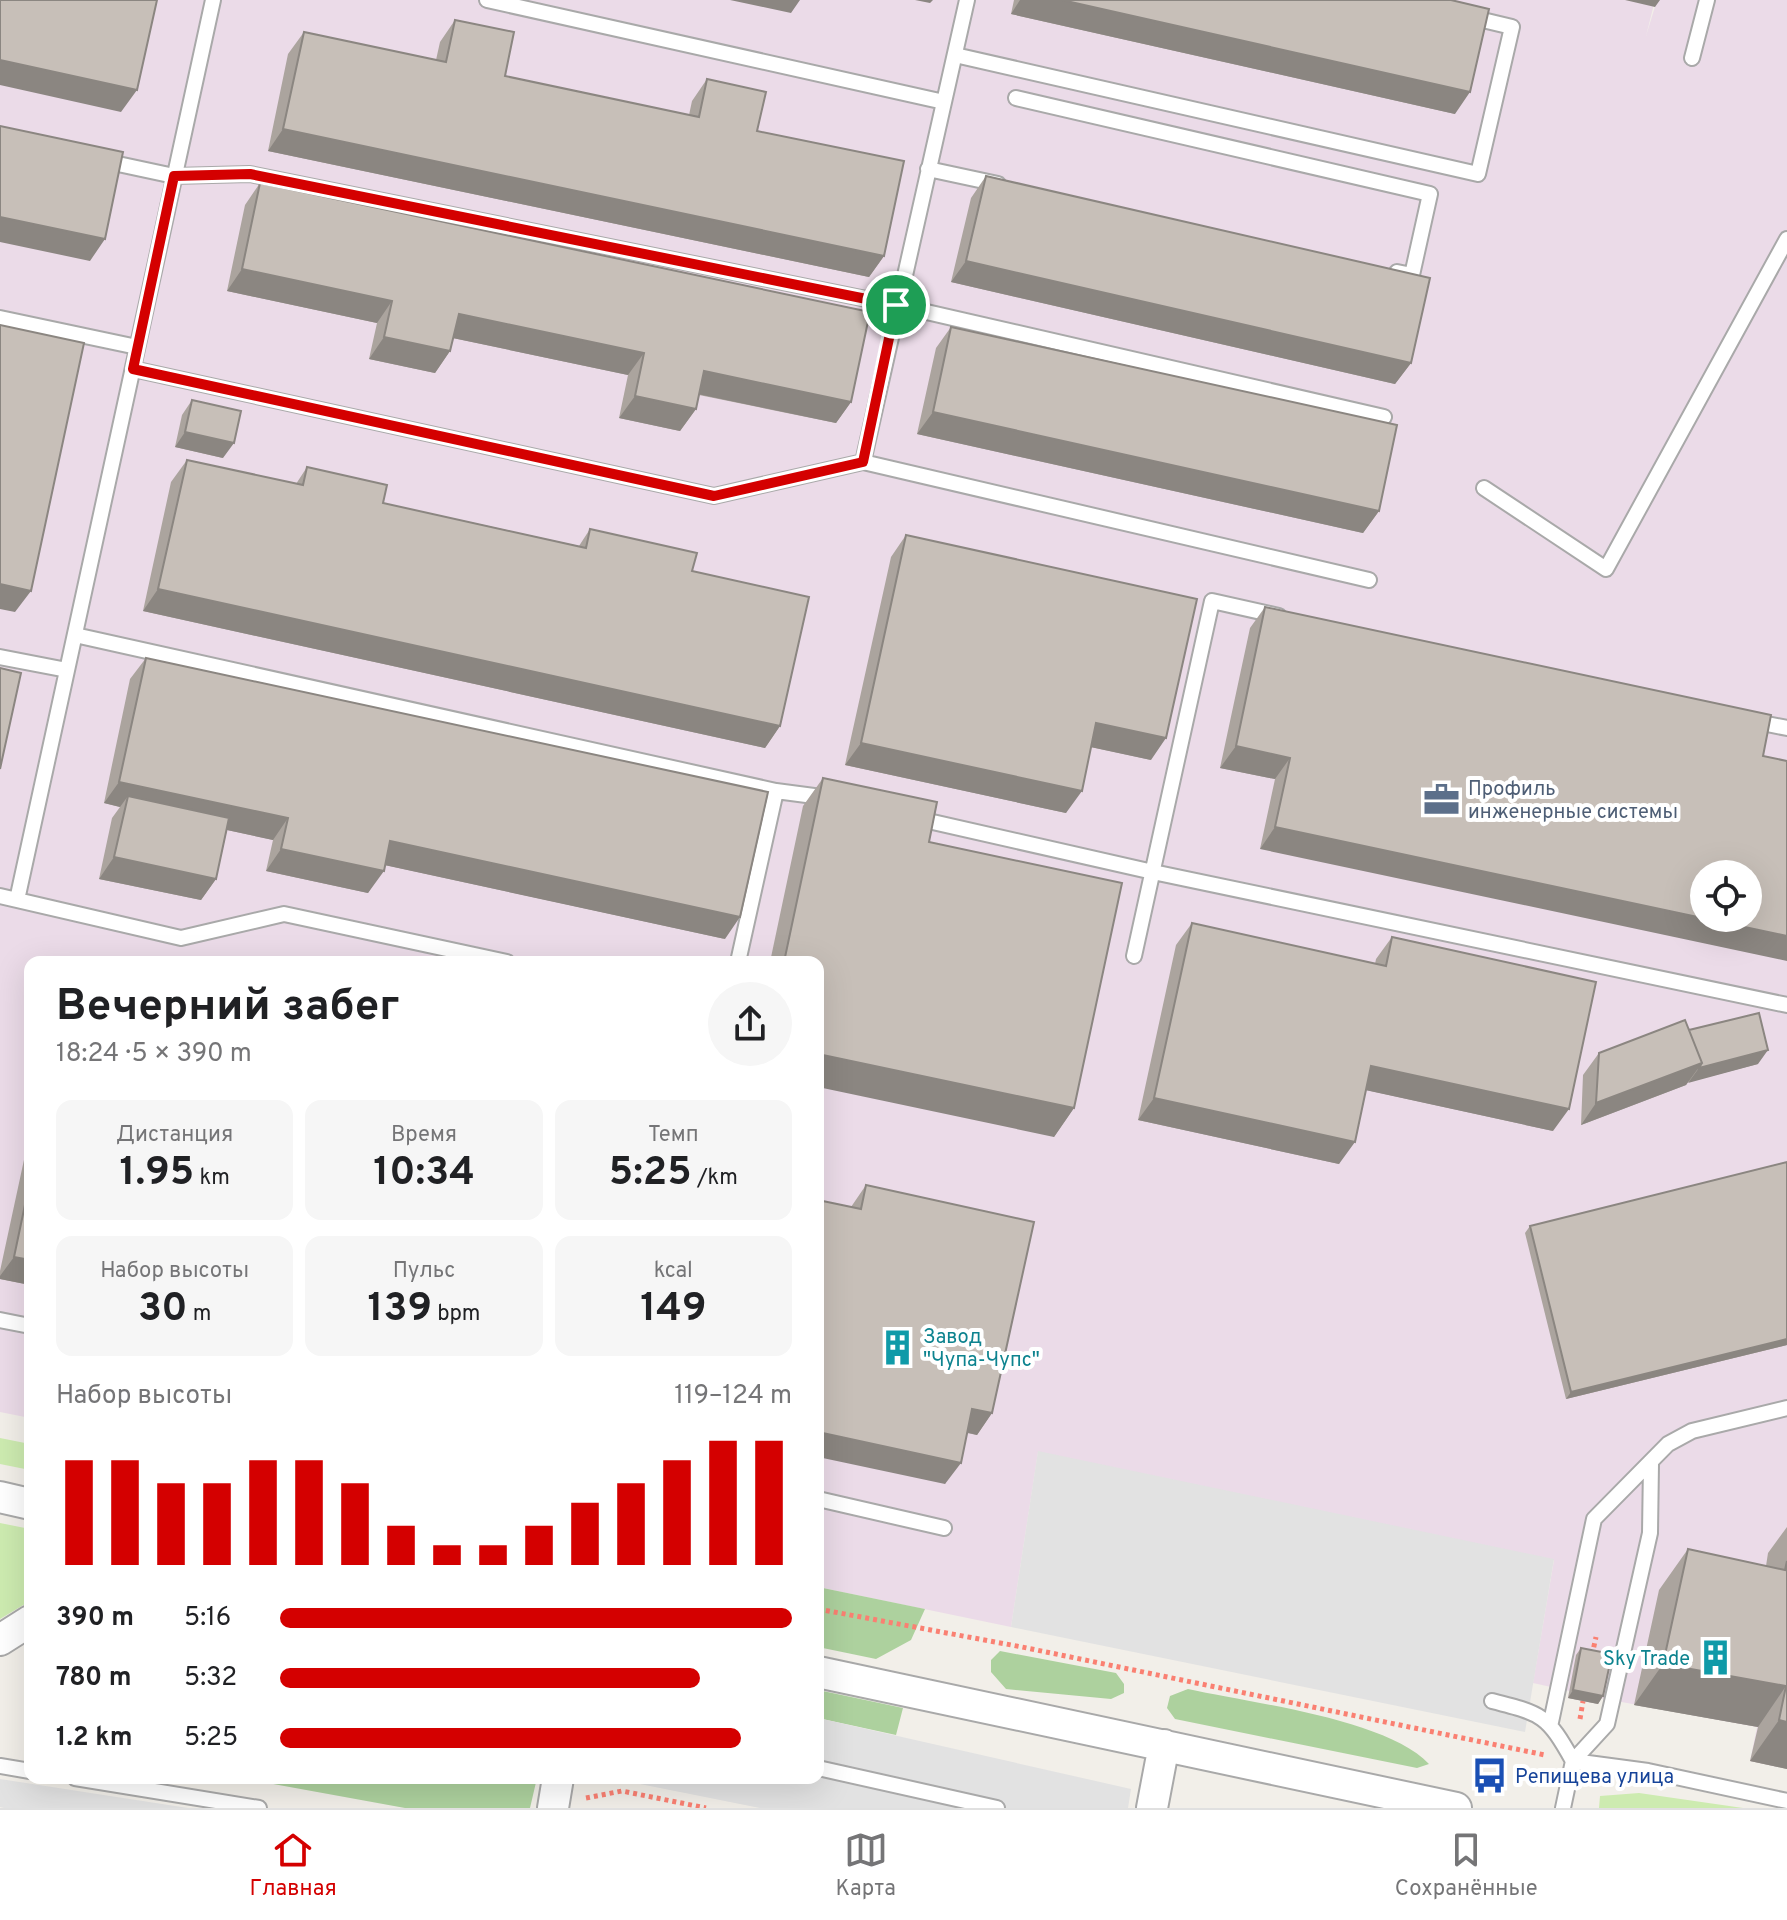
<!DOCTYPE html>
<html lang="ru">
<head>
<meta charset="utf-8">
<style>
  :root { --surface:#fff; --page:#f6f6f6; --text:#202124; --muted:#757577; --line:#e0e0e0; --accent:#d40000 }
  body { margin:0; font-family:Overpass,sans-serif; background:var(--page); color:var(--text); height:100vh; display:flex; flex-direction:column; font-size:30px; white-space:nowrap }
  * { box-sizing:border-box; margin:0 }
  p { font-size:26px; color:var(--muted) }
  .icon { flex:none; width:44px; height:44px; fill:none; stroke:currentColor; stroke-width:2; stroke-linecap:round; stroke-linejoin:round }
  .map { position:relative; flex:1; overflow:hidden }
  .sheet { position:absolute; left:24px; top:956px; width:800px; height:828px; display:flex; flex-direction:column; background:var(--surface); border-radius:16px; box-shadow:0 8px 32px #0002 }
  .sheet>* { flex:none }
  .buttons { position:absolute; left:1690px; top:860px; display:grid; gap:16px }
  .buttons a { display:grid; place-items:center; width:72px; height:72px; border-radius:50%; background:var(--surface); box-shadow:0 8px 32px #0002; font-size:40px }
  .pin { position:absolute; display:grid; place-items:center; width:68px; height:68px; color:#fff; margin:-34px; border:4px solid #fff; border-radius:50%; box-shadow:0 2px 8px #0007 }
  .round { display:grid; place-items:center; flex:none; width:84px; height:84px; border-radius:42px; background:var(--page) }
  .overview { display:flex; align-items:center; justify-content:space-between; height:136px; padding:0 32px }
  h1 { font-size:44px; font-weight:700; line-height:60px }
  .metrics { display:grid; grid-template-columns:repeat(3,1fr); gap:12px; height:136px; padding:8px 32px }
  .metrics div { display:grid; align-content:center; border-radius:16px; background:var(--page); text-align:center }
  .metrics b { font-size:40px; font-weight:700 }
  .metrics small { font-size:22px; font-weight:400 }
  .metrics p { font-size:22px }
  .chart { height:224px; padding:16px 32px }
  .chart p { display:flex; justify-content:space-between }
  .chart svg { width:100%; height:144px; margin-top:8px; stroke:var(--accent); stroke-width:6 }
  ul { padding:0 32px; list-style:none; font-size:26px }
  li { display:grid; grid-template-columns:128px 96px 1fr; align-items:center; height:60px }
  li i { height:20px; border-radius:10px; background:var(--accent) }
  .menu { display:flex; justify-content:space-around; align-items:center; height:112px; border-top:2px solid var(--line); background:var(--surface); font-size:22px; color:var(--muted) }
  .menu a { display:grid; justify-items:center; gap:4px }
  .menu .active { color:var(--accent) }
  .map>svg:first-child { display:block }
  .industrial { fill:#ebdbe8; fill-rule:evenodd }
  .grass { fill:#cdebb0 }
  .forest { fill:#add19e }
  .parking { fill:#e2e2e2 }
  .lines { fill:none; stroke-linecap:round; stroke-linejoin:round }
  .service-casing { stroke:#a9a9a9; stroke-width:18 }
  .minor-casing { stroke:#a9a9a9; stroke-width:34 }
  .path { stroke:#fa8072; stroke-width:5; stroke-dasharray:4 4; stroke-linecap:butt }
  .service { stroke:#fff; stroke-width:14 }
  .minor { stroke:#fff; stroke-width:30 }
  .wall { fill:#aba49e }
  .shaded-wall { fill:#8b8681 }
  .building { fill:#c7bfb8; stroke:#8b8681; stroke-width:2; fill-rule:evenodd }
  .route-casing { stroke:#fff; stroke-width:16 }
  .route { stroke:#d40000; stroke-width:10 }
  .labels { text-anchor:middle; stroke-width:8; stroke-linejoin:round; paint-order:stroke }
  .service-label { font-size:20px; fill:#4e5e75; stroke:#fff; text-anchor:start }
  .culture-label { font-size:20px; fill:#0d838f; stroke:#fff; text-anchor:start }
  .transit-label { font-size:20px; fill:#164399; stroke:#fff; text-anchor:start }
</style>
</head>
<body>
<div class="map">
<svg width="1787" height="1808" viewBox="0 0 1787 1808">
  <rect width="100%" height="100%" fill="#f2efe9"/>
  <path class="industrial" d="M0,0H1655L1646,36L1657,0H1787V1733L1778,1767L1750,1761L1757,1727L1600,1698L1598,1704L1568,1698L1569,1691L1533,1683L1554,1560L1038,1452L1011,1627L818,1587V962H30V1418L0,1412ZM1704,874H1748V918H1704Z"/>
  <path class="grass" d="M0,1438L30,1444V1470L0,1464Z
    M0,1523L30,1529V1601L0,1619Z
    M1639,1793L1743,1808H1599L1600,1796Z"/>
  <path class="forest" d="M818,1587L925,1609L911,1640L876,1659L818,1647Z
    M1000,1651L1116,1673L1124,1684V1693L1111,1699L1006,1689L991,1672V1660Z
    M1188,1689C1251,1703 1387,1719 1429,1764L1417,1768L1175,1719L1167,1708L1170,1696Z
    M818,1690L903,1708L896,1735L818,1718Z
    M241,1778H537L530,1808H405Z"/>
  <path class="parking" d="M1038,1451L1554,1559L1525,1732L1011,1627Z
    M818,1718L1131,1789L1128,1808H760L610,1778H818Z
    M0,1779L188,1808H4L0,1807Z"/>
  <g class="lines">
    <defs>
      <path id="service" d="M487,0L944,102
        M955,55L1478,174L1512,27L1470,17
        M1692,58L1707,0
        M1016,98L1430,194L1412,275L1397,272
        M104,161L174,176L250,174L896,305L1384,417
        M928,169L998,184
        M0,318L137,347
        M133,369L714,496L863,462L967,0
        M863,462L1369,580
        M1484,488L1606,569L1787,239
        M75,635L776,791L738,962
        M0,657L67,670
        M1752,721L1787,728
        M776,791L829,798
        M915,818L1153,872L1787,1005
        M0,896L181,938L284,914L507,962
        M17,900L213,0
        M1134,956L1212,601L1279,616
        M0,1320L30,1326
        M818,1499L944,1528
        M1492,1701C1543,1714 1547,1715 1573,1761L1607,1724L1650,1533L1651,1464
        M1551,1722L1594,1519L1668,1444L1692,1431L1787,1408
        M0,1766L30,1771
        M818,1768L997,1808
        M75,1778L259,1808
        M1563,1808L1573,1761L1648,1771L1787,1801"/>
      <path id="minor" d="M0,1497L30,1504
        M0,1640L30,1621
        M818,1672L1456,1808
        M553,1808L558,1778
        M1152,1808L1164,1745"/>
    </defs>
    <use href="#service" class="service-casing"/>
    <use href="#minor" class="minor-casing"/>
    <path class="path" d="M818,1609L1022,1647L1545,1755
      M1592,1655L1596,1637
      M1580,1719L1583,1701
      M586,1798L622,1791L706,1808"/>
    <use href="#service" class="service"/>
    <use href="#minor" class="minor"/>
  </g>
  <path class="wall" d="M1014,0H1451L1455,114L1011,14Z
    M455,20L505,76L689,115L692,101L707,79L757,131L884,256L869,277L268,151L288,54L304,32L436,60L440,42Z
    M986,176L1411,363L1395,384L951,282L971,198Z
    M260,183L851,402L836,423L699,395L696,409L680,431L619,418L628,375L453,338L450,351L435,373L369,359L377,323L227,291L245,205Z
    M951,327L1379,511L1363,533L917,434L936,348Z
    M192,400L223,458L175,447L182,415Z
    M187,460L296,484L307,467L383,503L579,546L590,529L692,571L780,726L765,748L143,611L171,482Z
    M906,535L1151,760L1091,747L1066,813L845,765L891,557Z
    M1265,607L1763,756L1260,849L1275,779L1220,768L1250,628Z
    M146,658L725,939L385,865L368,893L266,871L273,840L227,830L216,879L201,900L99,879L112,818L120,807L104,803L130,679Z
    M823,778L929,842L1074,1108L1054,1137L818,962H770L803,806Z
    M1192,923L1375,964L1376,959L1392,937L1553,1131L1366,1090L1339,1164L1138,1120L1176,945Z
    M1689,1030L1758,1064L1688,1082L1686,1085L1581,1125L1583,1075L1599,1053Z
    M30,1132V1285L0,1279V1271Z
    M1787,1162V1345L1566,1399L1525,1233L1530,1226Z
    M866,1185L992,1413L977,1435L967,1433L945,1484L851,1207Z
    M1787,1527V1769L1750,1761L1758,1727L1634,1705L1659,1590L1688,1549L1766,1566L1768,1553Z
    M1581,1648L1603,1696L1598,1704L1568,1698L1576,1655Z"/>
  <path class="shaded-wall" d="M730,0H800L791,13Z
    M915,0H933L930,3Z
    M1020,0H1062L1470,92L1455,114L1011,14Z
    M1625,0H1660L1655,7Z
    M0,60L137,90L121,112L0,85Z
    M283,129L884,256L869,277L268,151Z
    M0,217L105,239L90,261L0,242Z
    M966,261L1411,363L1395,384L951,282Z
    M242,269L392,301L377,323L227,291Z
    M459,314L644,353L628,375L443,336Z
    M384,337L450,351L435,373L369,359Z
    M704,371L851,402L836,423L688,392Z
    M635,396L696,409L680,431L619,418Z
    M933,412L1379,511L1363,533L917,434Z
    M185,432L234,443L223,458L175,447Z
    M0,584L31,591L15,612L0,609Z
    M158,589L780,726L765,748L143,611Z
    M1096,723L1166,738L1151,760L1081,745Z
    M861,743L1082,791L1066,813L845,765Z
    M1236,746L1290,758L1275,779L1220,768Z
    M119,782L288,818L273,840L125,808L128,796L120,807L104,803Z
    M1275,827L1787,936V961L1260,849Z
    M390,841L740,917L725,939L375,863Z
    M281,849L384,871L368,893L266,871Z
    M114,857L216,879L201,900L99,879Z
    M1768,1050L1758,1064L1688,1083L1699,1068Z
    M818,1054L1074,1108L1054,1137L818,1087Z
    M1702,1063L1686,1085L1581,1125L1596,1103Z
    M1371,1066L1569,1109L1553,1131L1356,1088Z
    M1154,1098L1355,1142L1339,1164L1138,1120Z
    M14,1257L30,1260V1285L0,1279V1276Z
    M1787,1339V1345L1566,1399L1571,1392Z
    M972,1409L992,1413L977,1435L957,1430Z
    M818,1432L961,1463L945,1484L818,1457Z
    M1663,1664L1786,1686L1758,1727L1634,1705Z
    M1573,1690L1603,1696L1598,1704L1568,1698Z
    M1779,1720L1787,1722V1769L1750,1761Z"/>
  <path class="building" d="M0,0H157L137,90L0,60Z
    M1062,0H1451L1489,9L1470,92Z
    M455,20L514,32L505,76L699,117L707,79L766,92L757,131L904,161L884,256L283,129L304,32L446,62Z
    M0,126L123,152L105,239L0,217Z
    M986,176L1430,278L1411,363L966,261Z
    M260,183L870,312L851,402L704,371L696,409L635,396L644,353L459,314L450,351L384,337L392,301L242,269Z
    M0,325L84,343L31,591L0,584Z
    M951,327L1397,425L1379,511L933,412Z
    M192,400L241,411L234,443L185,432Z
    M187,460L303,485L307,467L387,485L383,503L586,548L590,529L697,553L692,571L809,597L780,726L158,589Z
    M906,535L1197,599L1166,738L1096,723L1082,791L861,743Z
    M1265,607L1771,715L1763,756L1787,761V936L1275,827L1290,758L1236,746ZM1704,874H1748V918H1704Z
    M146,658L768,792L740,917L390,841L384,871L281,849L288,818L119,782Z
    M0,668L21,673L0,769Z
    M823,778L937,802L929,842L1122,883L1074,1108L818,1054V962H784Z
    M128,796L229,818L216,879L114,857Z
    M1192,923L1386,966L1392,937L1596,982L1569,1109L1371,1066L1355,1142L1154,1098Z
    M1759,1013L1768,1050L1699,1068L1702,1063L1689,1030Z
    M1685,1020L1702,1063L1596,1103L1599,1053Z
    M1787,1162V1339L1571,1392L1530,1226Z
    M30,1181V1260L14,1257Z
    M866,1185L1034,1222L992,1413L972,1409L961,1463L818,1432V1200L861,1209Z
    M1688,1549L1785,1570L1787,1561V1722L1779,1720L1786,1686L1663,1664Z
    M1581,1648L1612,1654L1603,1696L1573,1690Z"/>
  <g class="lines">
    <defs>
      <path id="route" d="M250,174L896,305L863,462L714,496L133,369L174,176Z"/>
    </defs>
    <use href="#route" class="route-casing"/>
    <use href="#route" class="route"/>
  </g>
  <defs>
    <symbol id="office-bare" viewBox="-9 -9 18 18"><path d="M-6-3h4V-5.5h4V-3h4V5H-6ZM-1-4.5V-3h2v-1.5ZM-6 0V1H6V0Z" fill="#5c6f8a" stroke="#fff" stroke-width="2.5" paint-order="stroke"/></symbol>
    <symbol id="building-bare" viewBox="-9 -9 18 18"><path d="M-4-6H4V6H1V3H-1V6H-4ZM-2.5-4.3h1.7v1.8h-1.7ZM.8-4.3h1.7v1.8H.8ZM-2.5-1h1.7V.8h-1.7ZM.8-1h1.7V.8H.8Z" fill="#0f9aa8" stroke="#fff" stroke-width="2.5" paint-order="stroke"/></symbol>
    <symbol id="bus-bare" viewBox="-9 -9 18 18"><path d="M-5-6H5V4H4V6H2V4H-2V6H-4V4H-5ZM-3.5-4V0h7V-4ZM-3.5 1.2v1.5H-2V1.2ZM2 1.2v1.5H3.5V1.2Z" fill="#1a4fb4" stroke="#fff" stroke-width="2.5" paint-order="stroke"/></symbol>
  </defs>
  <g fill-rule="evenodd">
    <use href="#office-bare" x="1416" y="774" width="51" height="51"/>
    <use href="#building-bare" x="872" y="1322" width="51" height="51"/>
    <use href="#building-bare" x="1690" y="1632" width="51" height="51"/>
    <use href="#bus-bare" x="1464" y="1750" width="51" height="51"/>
  </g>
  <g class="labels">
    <g class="service-label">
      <text x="1468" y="795">Профиль<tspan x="1468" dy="23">инженерные системы</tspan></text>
    </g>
    <g class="culture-label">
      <text x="923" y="1343">Завод<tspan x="923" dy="23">"Чупа-Чупс"</tspan></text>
      <text x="1690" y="1665" text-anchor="end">Sky Trade</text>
    </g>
    <g class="transit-label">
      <text x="1515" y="1783">Репищева улица</text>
    </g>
  </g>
</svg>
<div class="buttons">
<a><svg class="icon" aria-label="locate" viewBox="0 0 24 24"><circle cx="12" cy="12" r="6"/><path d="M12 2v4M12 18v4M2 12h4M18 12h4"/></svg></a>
</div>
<div class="pin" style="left:896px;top:305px;background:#1e9e55"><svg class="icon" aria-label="arrive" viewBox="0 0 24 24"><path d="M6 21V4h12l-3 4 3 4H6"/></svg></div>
<section class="sheet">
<div class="overview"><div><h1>Вечерний забег</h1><p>18:24 · 5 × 390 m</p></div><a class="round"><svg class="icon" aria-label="share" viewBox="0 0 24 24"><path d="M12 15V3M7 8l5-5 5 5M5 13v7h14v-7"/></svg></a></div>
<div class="metrics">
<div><p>Дистанция</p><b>1.95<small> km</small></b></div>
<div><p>Время</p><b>10:34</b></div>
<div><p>Темп</p><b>5:25<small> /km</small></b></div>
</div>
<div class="metrics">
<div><p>Набор высоты</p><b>30<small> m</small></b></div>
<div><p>Пульс</p><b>139<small> bpm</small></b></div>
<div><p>kcal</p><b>149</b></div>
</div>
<div class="chart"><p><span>Набор высоты</span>119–124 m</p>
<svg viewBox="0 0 160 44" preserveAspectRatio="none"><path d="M5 44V12M15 44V12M25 44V19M35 44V19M45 44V12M55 44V12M65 44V19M75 44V32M85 44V38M95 44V38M105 44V32M115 44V25M125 44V19M135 44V12M145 44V6M155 44V6"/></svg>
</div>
<ul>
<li><b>390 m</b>5:16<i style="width:100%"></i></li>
<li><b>780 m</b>5:32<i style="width:82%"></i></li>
<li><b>1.2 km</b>5:25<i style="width:90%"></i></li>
</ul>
</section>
</div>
<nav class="menu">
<a class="active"><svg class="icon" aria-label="home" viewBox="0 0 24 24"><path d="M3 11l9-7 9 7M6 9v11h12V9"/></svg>Главная</a>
<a><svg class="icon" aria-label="map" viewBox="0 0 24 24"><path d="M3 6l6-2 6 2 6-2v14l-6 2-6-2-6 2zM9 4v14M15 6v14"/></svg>Карта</a>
<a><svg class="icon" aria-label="saved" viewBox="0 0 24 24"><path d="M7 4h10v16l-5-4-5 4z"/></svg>Сохранённые</a>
</nav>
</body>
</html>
